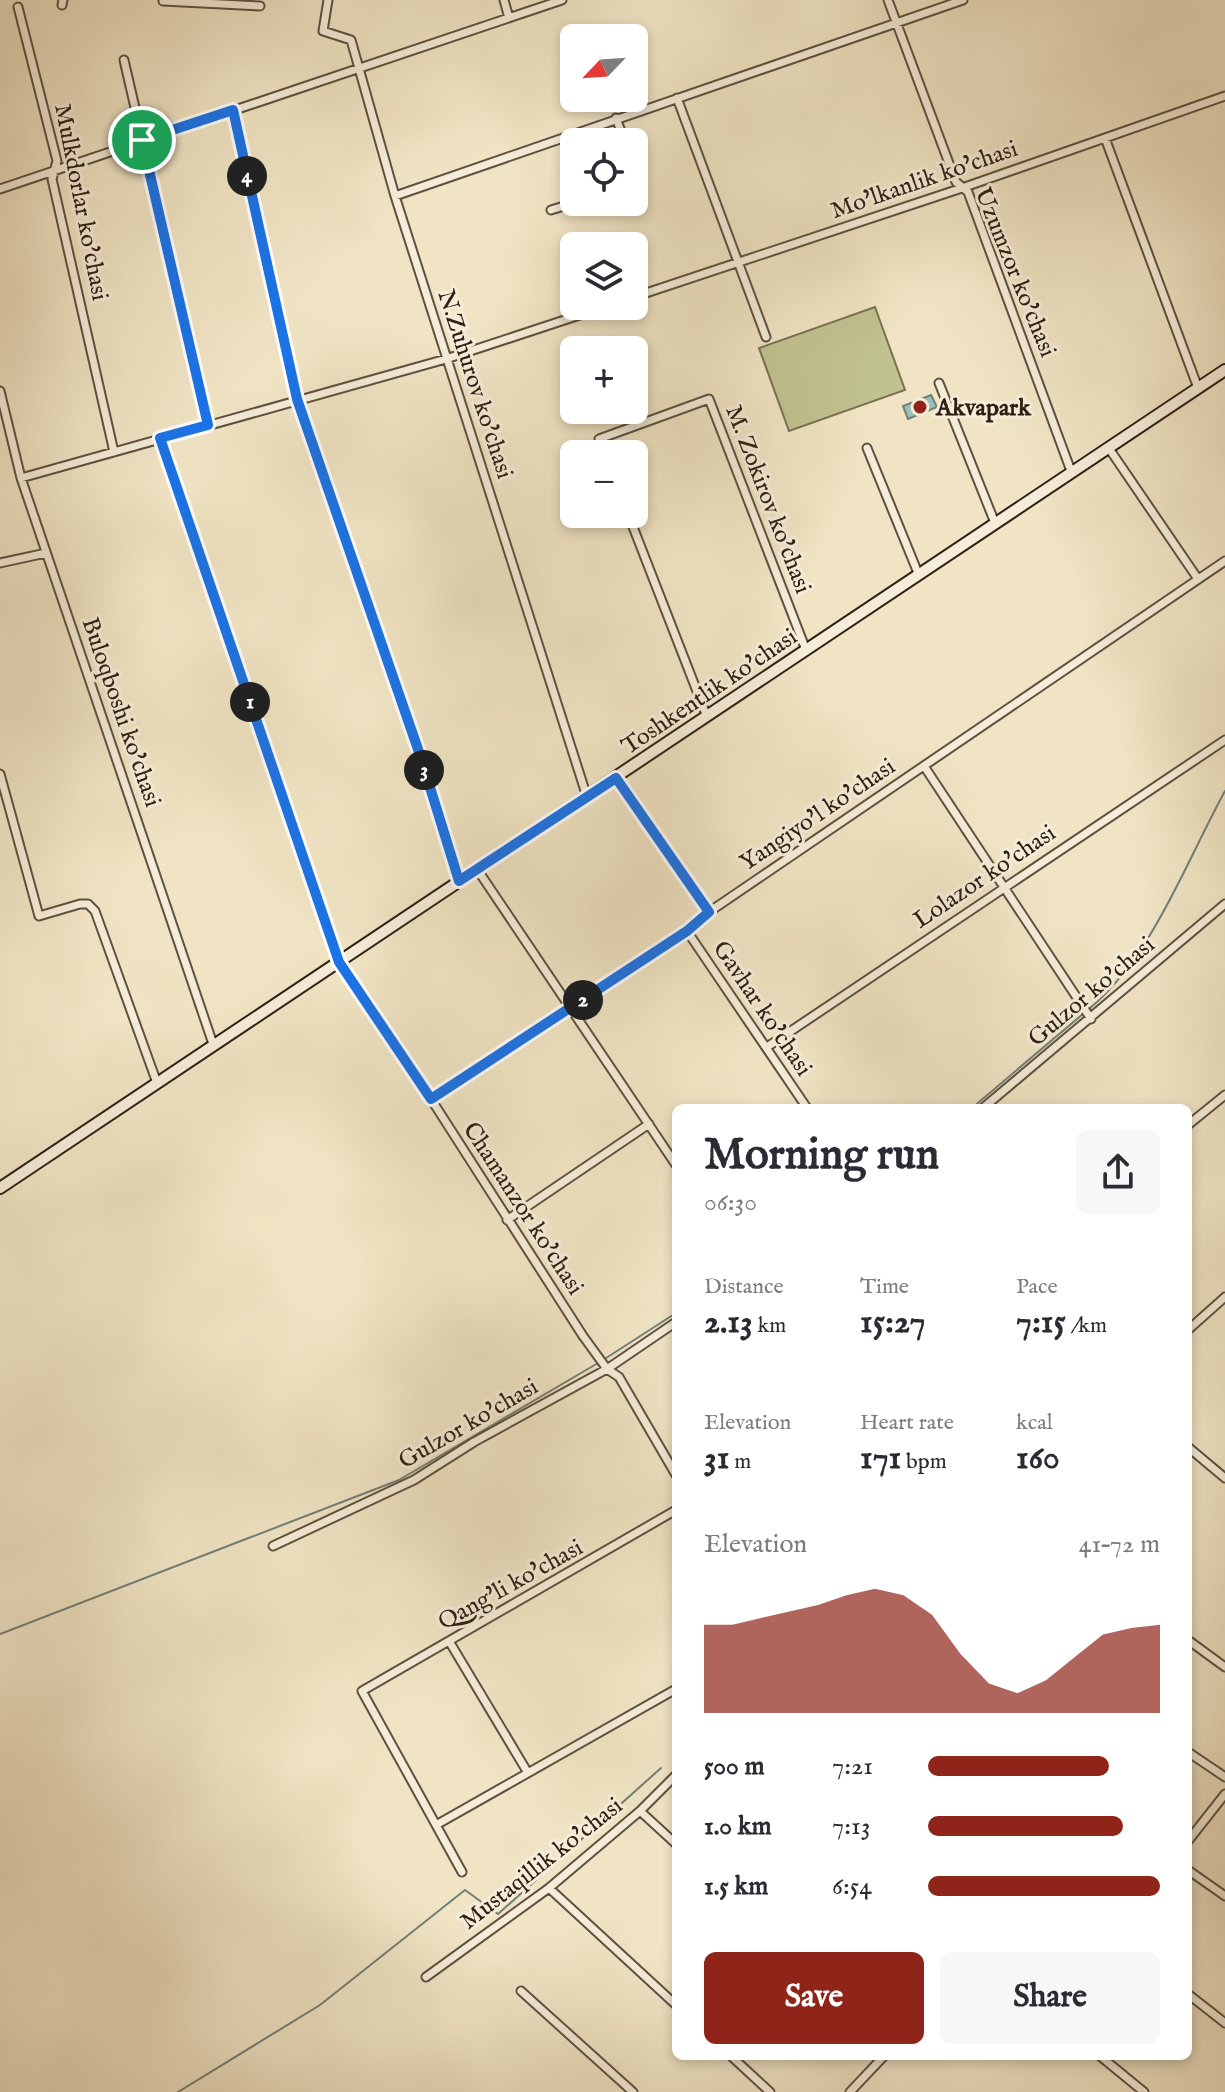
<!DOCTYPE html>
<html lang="en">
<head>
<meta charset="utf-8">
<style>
  :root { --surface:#fff; --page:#f7f7f7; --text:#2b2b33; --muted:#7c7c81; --accent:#8f2418 }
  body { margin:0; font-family:"IM FELL English",serif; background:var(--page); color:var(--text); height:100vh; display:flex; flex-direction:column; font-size:30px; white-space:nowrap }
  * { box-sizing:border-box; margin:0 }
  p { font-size:26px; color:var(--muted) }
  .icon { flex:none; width:44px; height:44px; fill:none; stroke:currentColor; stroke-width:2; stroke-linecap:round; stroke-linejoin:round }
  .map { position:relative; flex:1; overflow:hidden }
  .side { position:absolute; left:672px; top:1104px; width:520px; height:956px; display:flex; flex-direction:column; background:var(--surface); border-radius:12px; box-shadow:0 4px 12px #0003 }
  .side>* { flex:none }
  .needle { width:52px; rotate:245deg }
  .controls { position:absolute; left:560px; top:24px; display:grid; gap:16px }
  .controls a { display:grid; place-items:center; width:88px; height:88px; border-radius:12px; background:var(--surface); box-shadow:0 4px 12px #0003; font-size:40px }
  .pin { position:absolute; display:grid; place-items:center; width:68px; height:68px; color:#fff; margin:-34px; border:4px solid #fff; border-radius:50%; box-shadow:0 2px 8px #0007 }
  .km { position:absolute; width:40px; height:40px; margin:-20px; border-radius:50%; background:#222; color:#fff; font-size:22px; line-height:40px; text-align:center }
  .round { display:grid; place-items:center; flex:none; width:84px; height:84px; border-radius:12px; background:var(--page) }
  .head { display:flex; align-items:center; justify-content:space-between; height:136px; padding:0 32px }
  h1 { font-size:44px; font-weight:800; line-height:60px }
  .figures { display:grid; grid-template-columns:repeat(3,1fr); gap:12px; height:136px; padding:8px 32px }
  .figures div { display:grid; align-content:center }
  .figures b { font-size:34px; font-weight:800 }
  .figures small { font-size:22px; font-weight:400 }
  .figures p { font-size:22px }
  .chart { height:224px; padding:16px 32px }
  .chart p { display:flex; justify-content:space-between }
  .chart svg { width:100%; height:144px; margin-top:8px; fill:var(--accent); opacity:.7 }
  .cta { display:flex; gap:16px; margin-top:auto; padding:16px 32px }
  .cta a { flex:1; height:92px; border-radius:12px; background:var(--accent); color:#fff; font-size:32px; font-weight:800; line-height:92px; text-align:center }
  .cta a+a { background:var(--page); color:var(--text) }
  ul { padding:0 32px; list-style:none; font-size:26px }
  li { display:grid; grid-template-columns:128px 96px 1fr; align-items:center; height:60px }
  li i { height:20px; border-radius:10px; background:var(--accent) }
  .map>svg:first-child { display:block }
  .green { fill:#c0c290; stroke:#787152; stroke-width:2 }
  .water { fill:#9bbeb9; stroke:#707f77; stroke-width:2 }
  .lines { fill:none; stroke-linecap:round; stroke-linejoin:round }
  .stream { stroke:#707f77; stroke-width:2 }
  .minor-casing { stroke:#5f513f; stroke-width:11 }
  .secondary-casing { stroke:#2f2013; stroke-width:14 }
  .minor { stroke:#f5edd9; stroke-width:7 }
  .secondary { stroke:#f5edd9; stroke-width:10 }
  .route-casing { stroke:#fff; stroke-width:16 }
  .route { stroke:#1a73e8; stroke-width:10 }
  .poi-dot { fill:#8f2418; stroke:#f5edd9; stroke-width:3 }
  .labels { text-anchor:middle; stroke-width:6; stroke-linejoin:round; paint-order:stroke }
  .street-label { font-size:24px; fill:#2f2013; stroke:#f5edd9 }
  .poi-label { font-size:24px; font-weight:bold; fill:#2f2013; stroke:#f5edd9; text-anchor:start }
</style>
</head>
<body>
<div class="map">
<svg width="1225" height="2092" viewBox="0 0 1225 2092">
  <rect width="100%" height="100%" fill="#f0e4c4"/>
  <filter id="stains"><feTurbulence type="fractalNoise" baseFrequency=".0025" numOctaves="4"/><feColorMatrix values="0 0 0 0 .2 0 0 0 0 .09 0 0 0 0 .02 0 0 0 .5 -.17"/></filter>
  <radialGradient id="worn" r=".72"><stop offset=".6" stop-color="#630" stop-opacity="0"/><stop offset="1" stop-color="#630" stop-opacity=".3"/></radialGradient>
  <path class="green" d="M875,307L905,390L789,431L759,348Z"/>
  <path class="water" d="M931,395L937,407L908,419L903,406Z"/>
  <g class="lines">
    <path class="stream" d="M1089,1009C1153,955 1185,864 1225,791
      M972,1108L1084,1013
      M603,1360L676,1313
      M0,1634L399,1480L598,1363
      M178,2092L320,2005L465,1890L498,1914L661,1768"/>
    <defs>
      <path id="minor" d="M328,0L323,31L351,40L395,196L587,797
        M504,0L509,18
        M888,0L956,182L968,192L1071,471
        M163,1L260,6
        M62,5L63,0
        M18,7L57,161L52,179L114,452
        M124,60L208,425
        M677,98L766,337
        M233,110L297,399L420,755L459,881
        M616,118L625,142
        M1105,138L1198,388
        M634,166L640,181L634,183
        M0,189L562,0
        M395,196L963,0
        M551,210L577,202
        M634,297L962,188L1225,96
        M939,383L995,523
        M0,391L21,478L213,1044
        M160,438L339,962L431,1099L583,1336L607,1369L619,1377L676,1475
        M1108,447L1198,579
        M867,448L918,573
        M605,454L599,439L709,399L806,650
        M21,478L446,359L607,306
        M628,514L707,717
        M0,563L46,553
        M924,766L1091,1019
        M0,774L39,916L80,904H88L95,911L157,1083
        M616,778L709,912
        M477,869L676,1165
        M687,931L807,1108
        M767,1047L1225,740
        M431,1099L687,931L709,912L1225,561
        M983,1108L1225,904
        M1188,1125L1225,1095
        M507,1220L649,1124
        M1188,1330L1225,1297
        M1188,1447L1225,1478
        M273,1546L414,1480L474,1442L607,1369L676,1322
        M1188,1640L1225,1667
        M449,1641L528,1773
        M1188,1752L1225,1777
        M640,1811L676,1844
        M436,1825L676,1689
        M1188,1841L1225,1794
        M1188,1870L1225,1896
        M462,1872L362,1691L676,1510
        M549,1888L676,2005
        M426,1977L549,1888L640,1811L676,1775
        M521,1991L633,2092
        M1188,1994L1225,2023
        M731,2056L770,2092
        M1100,2056L1144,2092
        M850,2092L884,2056"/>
      <path id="secondary" d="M0,1188L1225,370"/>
    </defs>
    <use href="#minor" class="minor-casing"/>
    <use href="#secondary" class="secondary-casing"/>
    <use href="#minor" class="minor"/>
    <use href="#secondary" class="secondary"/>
  </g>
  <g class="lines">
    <defs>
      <path id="route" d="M233,110L297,399L420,755L459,881L616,778L709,912L687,931L431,1099L339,962L160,438L208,425L142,140Z"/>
    </defs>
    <use href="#route" class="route-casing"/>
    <use href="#route" class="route"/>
  </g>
  <circle class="poi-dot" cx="920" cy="407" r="8"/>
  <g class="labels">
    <g class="street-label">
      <text transform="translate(924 179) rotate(-19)" y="8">Mo'lkanlik ko'chasi</text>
      <text transform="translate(82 202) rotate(79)" y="8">Mulkdorlar ko'chasi</text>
      <text transform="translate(1016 272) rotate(68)" y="8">Uzumzor ko'chasi</text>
      <text transform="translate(476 384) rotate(72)" y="8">N.Zuhurov ko'chasi</text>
      <text transform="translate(769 499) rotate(69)" y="8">M. Zokirov ko'chasi</text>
      <text transform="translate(709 691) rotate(-34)" y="8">Toshkentlik ko'chasi</text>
      <text transform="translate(122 712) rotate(71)" y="8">Buloqboshi ko'chasi</text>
      <text transform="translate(817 814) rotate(-34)" y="8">Yangiyo'l ko'chasi</text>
      <text transform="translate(984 876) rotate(-34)" y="8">Lolazor ko'chasi</text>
      <text transform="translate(1091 991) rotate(-40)" y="8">Gulzor ko'chasi</text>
      <text transform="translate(763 1008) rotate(56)" y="8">Gavhar ko'chasi</text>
      <text transform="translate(524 1208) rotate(57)" y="8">Chamanzor ko'chasi</text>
      <text transform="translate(468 1423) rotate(-30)" y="8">Gulzor ko'chasi</text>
      <text transform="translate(510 1584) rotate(-29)" y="8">Qang'li ko'chasi</text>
      <text transform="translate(541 1863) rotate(-38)" y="8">Mustaqillik ko'chasi</text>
    </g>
    <g class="poi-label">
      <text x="936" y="415">Akvapark</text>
    </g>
  </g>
  <rect width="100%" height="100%" filter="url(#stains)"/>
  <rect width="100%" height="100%" fill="url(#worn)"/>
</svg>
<div class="controls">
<a><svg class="needle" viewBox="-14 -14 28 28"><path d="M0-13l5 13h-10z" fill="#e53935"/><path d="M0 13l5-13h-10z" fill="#7c7c81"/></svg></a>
<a><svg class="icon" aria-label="locate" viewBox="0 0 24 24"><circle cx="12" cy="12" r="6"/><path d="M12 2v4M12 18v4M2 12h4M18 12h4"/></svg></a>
<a><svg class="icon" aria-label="layers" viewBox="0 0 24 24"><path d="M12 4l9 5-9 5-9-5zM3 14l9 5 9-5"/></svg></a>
<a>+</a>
<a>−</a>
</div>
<div class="pin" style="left:142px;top:140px;background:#1e9e55"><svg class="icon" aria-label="arrive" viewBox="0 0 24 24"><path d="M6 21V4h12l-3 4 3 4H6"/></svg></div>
<b class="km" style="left:250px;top:702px">1</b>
<b class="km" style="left:583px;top:1000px">2</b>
<b class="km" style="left:424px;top:770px">3</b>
<b class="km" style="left:247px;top:176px">4</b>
<section class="side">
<div class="head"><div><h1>Morning run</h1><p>06:30</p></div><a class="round"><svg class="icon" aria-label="share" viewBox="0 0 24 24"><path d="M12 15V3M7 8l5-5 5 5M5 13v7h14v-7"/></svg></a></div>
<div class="figures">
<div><p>Distance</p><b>2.13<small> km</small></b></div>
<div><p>Time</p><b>15:27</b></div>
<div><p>Pace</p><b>7:15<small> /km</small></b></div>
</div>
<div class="figures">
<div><p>Elevation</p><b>31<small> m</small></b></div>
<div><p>Heart rate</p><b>171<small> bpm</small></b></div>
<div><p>kcal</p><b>160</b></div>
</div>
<div class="chart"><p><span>Elevation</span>41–72 m</p>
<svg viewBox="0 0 160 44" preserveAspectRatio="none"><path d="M0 44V17L10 17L20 15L30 13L40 11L50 8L60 6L70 8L80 14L90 26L100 35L110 38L120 34L130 27L140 20L150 18L160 17V44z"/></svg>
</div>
<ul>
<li><b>500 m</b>7:21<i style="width:78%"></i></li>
<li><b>1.0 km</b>7:13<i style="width:84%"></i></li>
<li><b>1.5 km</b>6:54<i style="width:100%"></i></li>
</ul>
<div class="cta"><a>Save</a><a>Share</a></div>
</section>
</div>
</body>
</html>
